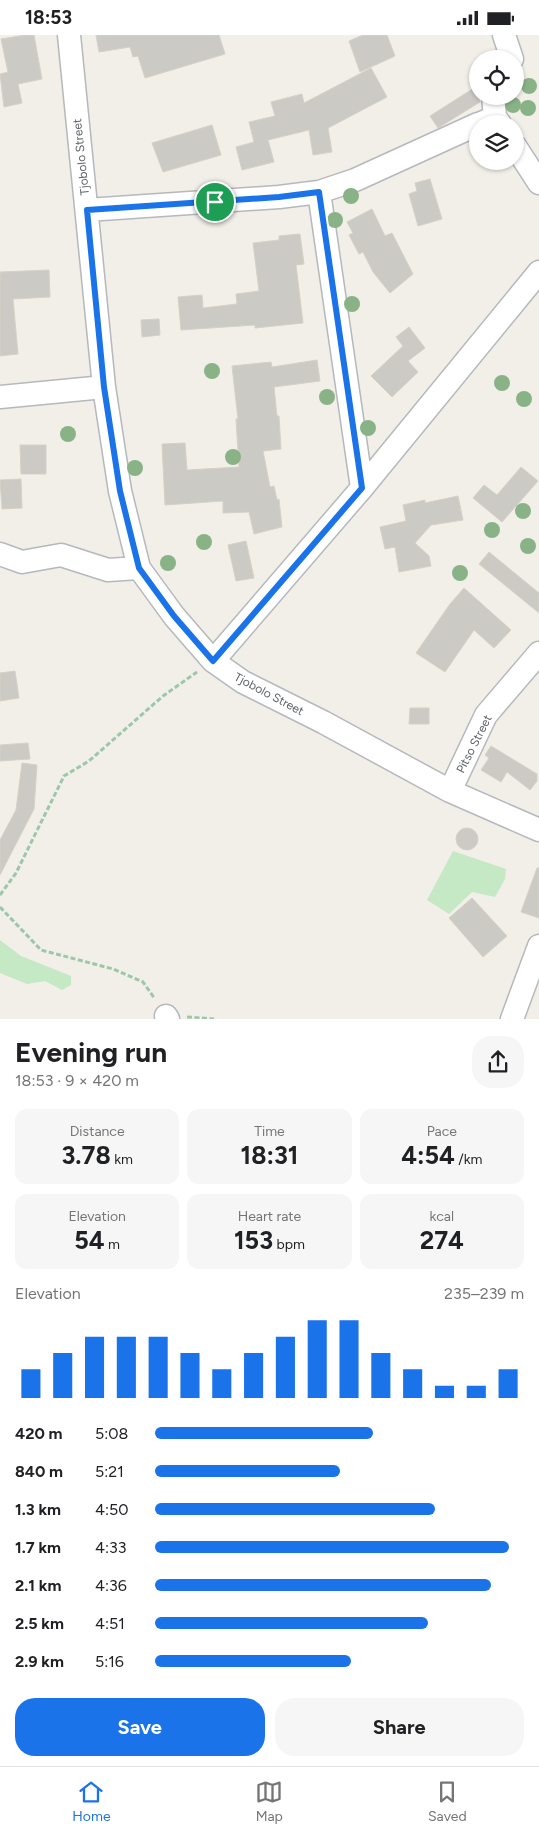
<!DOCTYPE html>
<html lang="en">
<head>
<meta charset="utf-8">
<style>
  :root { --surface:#fff; --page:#f6f6f6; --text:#202124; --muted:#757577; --line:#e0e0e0; --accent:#1a73e8 }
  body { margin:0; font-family:Figtree,sans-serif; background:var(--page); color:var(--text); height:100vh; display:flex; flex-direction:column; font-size:19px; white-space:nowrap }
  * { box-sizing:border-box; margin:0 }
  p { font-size:16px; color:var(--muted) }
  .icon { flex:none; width:28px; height:28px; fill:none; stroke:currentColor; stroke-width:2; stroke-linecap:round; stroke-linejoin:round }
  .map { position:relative; height:984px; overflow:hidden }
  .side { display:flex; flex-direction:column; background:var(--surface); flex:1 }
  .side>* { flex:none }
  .controls { position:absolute; left:469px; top:15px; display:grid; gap:10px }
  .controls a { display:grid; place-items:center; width:55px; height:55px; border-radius:50%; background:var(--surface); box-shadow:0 1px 4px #0004; font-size:25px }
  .pin { position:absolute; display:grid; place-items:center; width:42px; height:42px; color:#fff; margin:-21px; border:2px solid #fff; border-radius:50%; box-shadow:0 1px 5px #0007 }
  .round { display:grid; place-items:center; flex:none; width:52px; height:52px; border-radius:20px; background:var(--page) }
  .overview { display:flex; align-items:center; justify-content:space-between; height:85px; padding:0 15px }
  h1 { font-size:28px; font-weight:700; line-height:38px }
  .metrics { display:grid; grid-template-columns:repeat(3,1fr); gap:8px; height:85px; padding:5px 15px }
  .metrics div { display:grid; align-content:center; border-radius:12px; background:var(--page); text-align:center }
  .metrics b { font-size:25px; font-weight:700 }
  .metrics small { font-size:14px; font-weight:400 }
  .metrics p { font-size:14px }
  .chart { height:140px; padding:10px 15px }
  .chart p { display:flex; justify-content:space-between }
  .chart svg { width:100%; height:90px; margin-top:5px; stroke:var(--accent); stroke-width:6 }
  .button { display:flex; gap:10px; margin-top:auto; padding:10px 15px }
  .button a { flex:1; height:58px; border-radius:20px; background:var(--accent); color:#fff; font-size:20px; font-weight:700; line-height:58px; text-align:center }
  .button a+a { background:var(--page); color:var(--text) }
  ul { padding:0 15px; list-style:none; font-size:16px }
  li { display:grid; grid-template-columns:80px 60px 1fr; align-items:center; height:38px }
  li i { height:12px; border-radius:6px; background:var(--accent) }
  .status { display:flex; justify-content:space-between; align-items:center; height:35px; padding:0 25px; background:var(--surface); direction:ltr }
  .status svg { height:14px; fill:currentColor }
  .tabs { display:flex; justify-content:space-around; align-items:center; height:70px; border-top:1px solid var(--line); background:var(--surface); font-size:14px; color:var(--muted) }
  .tabs a { display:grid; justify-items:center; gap:2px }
  .tabs .active { color:var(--accent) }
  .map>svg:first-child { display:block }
  .green { fill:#c5e8c5 }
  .building { fill:#cccac5; stroke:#d6d1c6 }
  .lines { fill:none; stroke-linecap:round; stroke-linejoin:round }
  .minor-casing { stroke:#b5b8bc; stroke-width:25 }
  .path { stroke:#9cc7a9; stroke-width:3; stroke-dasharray:5 2.5; stroke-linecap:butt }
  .minor { stroke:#fff; stroke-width:22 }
  .tree { fill:#89b387 }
  .route-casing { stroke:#fff; stroke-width:10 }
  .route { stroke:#1a73e8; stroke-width:6 }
  .labels { text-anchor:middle; stroke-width:4; stroke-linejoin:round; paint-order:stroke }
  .street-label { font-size:12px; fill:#5f6368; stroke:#fff }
</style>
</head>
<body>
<div class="status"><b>18:53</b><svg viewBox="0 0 49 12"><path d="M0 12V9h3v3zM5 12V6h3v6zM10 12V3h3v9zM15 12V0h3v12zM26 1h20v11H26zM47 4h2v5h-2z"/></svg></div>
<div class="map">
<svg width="539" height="984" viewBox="0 0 539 984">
  <rect width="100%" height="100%" fill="#f1efe8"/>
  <path class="green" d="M453,816L506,834L505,844L495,862L472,857L449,879L427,865Z
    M0,905L21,921L71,941V950L62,955L45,946L27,949L0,938Z"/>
  <path class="building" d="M25,0H34L42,44L18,49L22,68L4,72L0,39L8,37L1,4Z
    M96,0H219L225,19L145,43L138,21L133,22L130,12L99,17Z
    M363,0H387L395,21L360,37L349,6Z
    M371,33L387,62L328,93L332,117L313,120L309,95L268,105L274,127L242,135L236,112L254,107L249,87L275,81L271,67L302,59L304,68Z
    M474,53L480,67L438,93L430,81Z
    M212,90L221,120L163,137L152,108Z
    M430,144L442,184L418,191L409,159L417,156L415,148Z
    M372,174L385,201L392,198L413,239L390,258L373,237L363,217L359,219L349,200L353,198L347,187Z
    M300,199L304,229L296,230L303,288L255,293V290L181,295L178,262L202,260L203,273L237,269L236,259L259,256L253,208L279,205V201Z
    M49,235L50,262L13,264L18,319L0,321V237Z
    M159,284L160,300L142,302L141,285Z
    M409,292L425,313L408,326L418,337L392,362L371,341L403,311L396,302Z
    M317,325L320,346L274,352L277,381H279L281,414L263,416L270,452L274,451L277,465L279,464L282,492L254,499L249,477L223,478V466L165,470L162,409L185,408L187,435L239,432L236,384H238L232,331L271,327L272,332Z
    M20,410H46V439H21Z
    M521,432L538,446L502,487L473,463L484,450L497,460Z
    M21,444L22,473L2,474L0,445Z
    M458,461L463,485L431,490L415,508L429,521L431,531L399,537L395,512L385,514L380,492L406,486L403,470L425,465V468Z
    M246,506L254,543L236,546L228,510Z
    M489,517L539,558V578L479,529Z
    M464,553L511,595L494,613L474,595L445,637L416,618L450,569Z
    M15,636L19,663L0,666V638Z
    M410,673H429V689H409Z
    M28,708L30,724L0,726V710Z
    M491,711L537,739V746L530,755L507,737L501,747L481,735L489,723L485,720Z
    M22,728L37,730L34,774L0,840V805L16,775Z
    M456 804a11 11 0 1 1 22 0a11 11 0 1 1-22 0Z
    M537,833H539V883L521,877Z
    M472,863L507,901L483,922L449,883Z"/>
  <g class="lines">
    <defs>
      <path id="minor" d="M69,0L104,352L120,456L139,533L174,581L213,626L243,647L323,687L450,756L539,795
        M504,0L512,24
        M493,61L495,82
        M479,89L495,82L500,89
        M515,111L539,148
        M319,157L362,453
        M87,175L279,162L319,157L355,145L478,89
        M0,362L104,352
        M0,519L22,527L61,520L108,535L139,533
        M213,626L362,453L539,237
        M450,756L486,680L539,618
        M166,981L168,984
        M512,984L539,911"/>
    </defs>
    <use href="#minor" class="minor-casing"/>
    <path class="path" d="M0,860L16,838L64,741L89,726L163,661L197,637
      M0,872L41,915L113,934L143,947L155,964
      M187,982L214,984"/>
    <use href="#minor" class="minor"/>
  </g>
  <g class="tree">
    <circle cx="529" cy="51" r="8"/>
    <circle cx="513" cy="70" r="8"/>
    <circle cx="528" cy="73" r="8"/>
    <circle cx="351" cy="161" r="8"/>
    <circle cx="335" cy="185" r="8"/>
    <circle cx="352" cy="269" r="8"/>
    <circle cx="212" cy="336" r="8"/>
    <circle cx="502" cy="348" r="8"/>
    <circle cx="327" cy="362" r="8"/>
    <circle cx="524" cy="364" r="8"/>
    <circle cx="368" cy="393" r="8"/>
    <circle cx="68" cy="399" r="8"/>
    <circle cx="233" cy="422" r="8"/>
    <circle cx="135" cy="433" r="8"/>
    <circle cx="523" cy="476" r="8"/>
    <circle cx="492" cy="495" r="8"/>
    <circle cx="204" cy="507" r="8"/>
    <circle cx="528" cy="511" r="8"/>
    <circle cx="168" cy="528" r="8"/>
    <circle cx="460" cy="538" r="8"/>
  </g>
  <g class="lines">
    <defs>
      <path id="route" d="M319,157L362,453L213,626L174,581L139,533L120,456L104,352L87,175L279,162Z"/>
    </defs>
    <use href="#route" class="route-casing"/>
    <use href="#route" class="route"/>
  </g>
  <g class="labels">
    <g class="street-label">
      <text transform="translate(81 122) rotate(-96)" y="4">Tjobolo Street</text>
      <text transform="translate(269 659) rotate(28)" y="4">Tjobolo Street</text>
      <text transform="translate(474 709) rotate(-63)" y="4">Pitso Street</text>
    </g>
  </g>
</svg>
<div class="controls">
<a><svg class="icon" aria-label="locate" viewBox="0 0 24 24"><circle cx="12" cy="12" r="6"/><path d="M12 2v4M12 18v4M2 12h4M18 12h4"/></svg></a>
<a><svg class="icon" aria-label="layers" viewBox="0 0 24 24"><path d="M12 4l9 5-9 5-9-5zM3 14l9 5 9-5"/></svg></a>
</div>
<div class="pin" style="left:215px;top:167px;background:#1e9e55"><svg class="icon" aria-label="arrive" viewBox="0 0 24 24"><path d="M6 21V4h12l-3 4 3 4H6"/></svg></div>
</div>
<section class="side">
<div class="overview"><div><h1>Evening run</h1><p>18:53 · 9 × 420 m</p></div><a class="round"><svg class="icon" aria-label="share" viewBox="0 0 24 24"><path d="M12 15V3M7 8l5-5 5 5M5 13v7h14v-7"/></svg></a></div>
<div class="metrics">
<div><p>Distance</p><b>3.78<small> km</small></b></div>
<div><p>Time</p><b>18:31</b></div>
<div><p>Pace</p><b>4:54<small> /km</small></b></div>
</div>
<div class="metrics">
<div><p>Elevation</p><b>54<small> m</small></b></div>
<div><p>Heart rate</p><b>153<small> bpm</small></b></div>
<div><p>kcal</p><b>274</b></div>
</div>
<div class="chart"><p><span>Elevation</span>235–239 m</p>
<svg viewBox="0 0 160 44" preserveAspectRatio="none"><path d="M5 44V30M15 44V22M25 44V14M35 44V14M45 44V14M55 44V22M65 44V30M75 44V22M85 44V14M95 44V6M105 44V6M115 44V22M125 44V30M135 44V38M145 44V38M155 44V30"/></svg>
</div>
<ul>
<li><b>420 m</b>5:08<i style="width:59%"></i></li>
<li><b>840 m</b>5:21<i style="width:50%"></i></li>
<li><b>1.3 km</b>4:50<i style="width:76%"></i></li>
<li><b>1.7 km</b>4:33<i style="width:96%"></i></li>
<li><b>2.1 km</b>4:36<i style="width:91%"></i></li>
<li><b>2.5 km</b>4:51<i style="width:74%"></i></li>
<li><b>2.9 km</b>5:16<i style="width:53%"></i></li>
</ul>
<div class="button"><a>Save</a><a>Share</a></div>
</section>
<nav class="tabs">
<a class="active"><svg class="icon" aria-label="home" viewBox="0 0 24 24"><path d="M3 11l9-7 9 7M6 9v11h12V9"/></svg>Home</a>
<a><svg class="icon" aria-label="map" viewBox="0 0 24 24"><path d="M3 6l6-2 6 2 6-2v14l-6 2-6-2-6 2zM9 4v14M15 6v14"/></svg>Map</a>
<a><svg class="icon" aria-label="saved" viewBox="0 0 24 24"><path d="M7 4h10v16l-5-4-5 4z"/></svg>Saved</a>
</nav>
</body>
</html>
